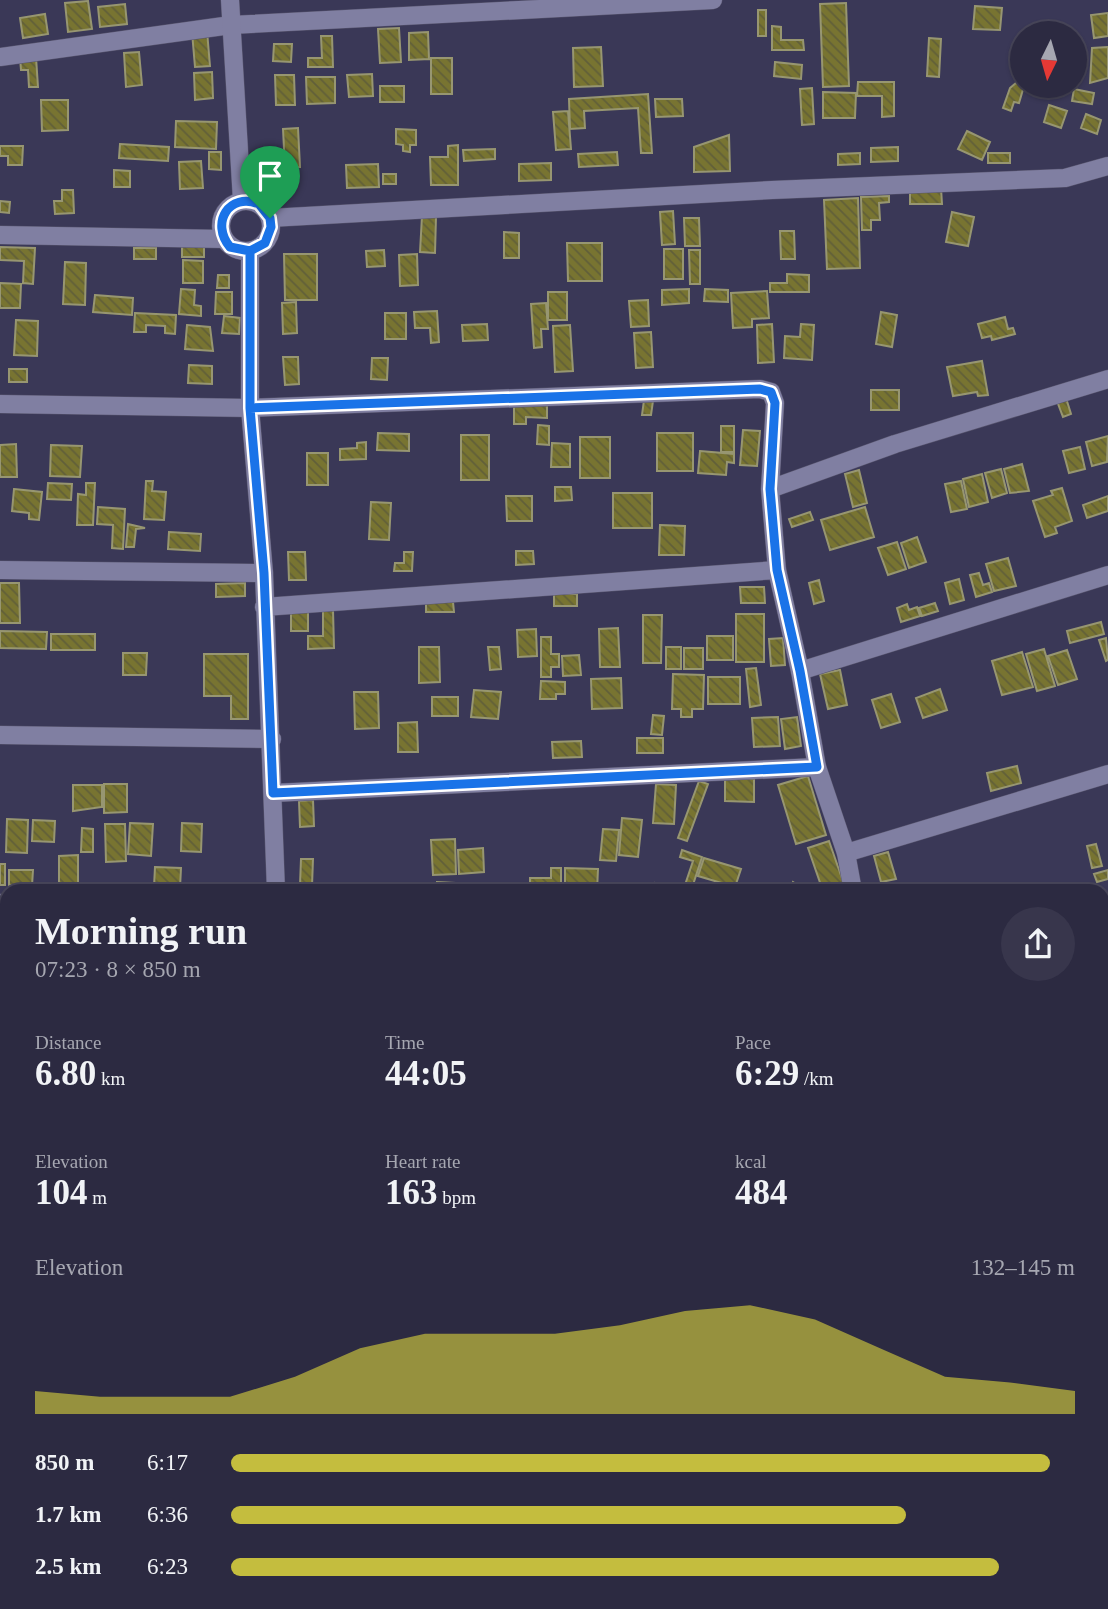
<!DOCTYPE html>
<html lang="en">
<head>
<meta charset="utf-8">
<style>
  :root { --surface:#2c2a41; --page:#38364c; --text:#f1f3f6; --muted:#a6a7b1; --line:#48465a; --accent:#c4bd3e }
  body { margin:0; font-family:Georgia,serif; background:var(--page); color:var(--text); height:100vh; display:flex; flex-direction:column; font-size:26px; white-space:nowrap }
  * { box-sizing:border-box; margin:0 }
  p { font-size:23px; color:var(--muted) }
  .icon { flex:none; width:38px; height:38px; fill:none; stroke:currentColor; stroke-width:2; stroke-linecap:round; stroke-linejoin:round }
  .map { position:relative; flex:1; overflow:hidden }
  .details { position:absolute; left:0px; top:884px; width:1110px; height:726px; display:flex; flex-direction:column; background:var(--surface); border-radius:21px 21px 0 0; box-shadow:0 2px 5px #0004,0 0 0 2px var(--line) }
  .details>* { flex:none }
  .needle { width:46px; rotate:185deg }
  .fabs { position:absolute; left:1010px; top:21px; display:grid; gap:14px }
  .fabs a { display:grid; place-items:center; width:77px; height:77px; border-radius:50%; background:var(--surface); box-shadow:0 2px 5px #0004,0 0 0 2px var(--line); font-size:35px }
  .pin { position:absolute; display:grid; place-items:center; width:60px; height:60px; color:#fff; margin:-72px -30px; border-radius:50% 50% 50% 0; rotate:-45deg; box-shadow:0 0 7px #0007 }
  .pin .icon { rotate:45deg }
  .round { display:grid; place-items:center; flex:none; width:74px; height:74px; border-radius:37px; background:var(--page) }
  .head { display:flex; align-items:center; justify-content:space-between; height:119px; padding:0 35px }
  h1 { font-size:38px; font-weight:600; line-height:52px }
  .stats { display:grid; grid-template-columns:repeat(3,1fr); gap:10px; height:119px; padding:7px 35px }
  .stats div { display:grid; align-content:center }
  .stats b { font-size:35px; font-weight:600 }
  .stats small { font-size:19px; font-weight:400 }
  .stats p { font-size:19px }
  .chart { height:196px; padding:14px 35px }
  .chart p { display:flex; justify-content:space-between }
  .chart svg { width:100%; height:126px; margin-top:7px; fill:var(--accent); opacity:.7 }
  ul { padding:0 35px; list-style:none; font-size:23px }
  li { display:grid; grid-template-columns:112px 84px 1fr; align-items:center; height:52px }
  li i { height:18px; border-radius:9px; background:var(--accent) }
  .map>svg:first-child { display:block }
  .building { fill:url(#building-back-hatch); stroke:#979671; stroke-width:2 }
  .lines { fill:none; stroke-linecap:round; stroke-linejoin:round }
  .street-casing { stroke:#57556e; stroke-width:19 }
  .secondary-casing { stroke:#57556e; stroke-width:19 }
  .street { stroke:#807fa2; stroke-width:18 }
  .secondary { stroke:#807fa2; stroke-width:18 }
  .route-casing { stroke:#fff; stroke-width:14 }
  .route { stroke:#1a73e8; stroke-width:9 }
</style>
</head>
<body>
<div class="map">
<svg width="1108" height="1609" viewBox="0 0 1108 1609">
  <defs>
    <pattern id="building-back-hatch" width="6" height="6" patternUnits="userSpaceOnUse" patternTransform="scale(1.75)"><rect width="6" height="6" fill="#787431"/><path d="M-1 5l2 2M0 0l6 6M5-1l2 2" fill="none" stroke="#615f39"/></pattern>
  </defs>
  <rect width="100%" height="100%" fill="#3a3857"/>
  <path class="building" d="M88,1L92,29L68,32L65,3Z
    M846,3L849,86L823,87L820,4Z
    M125,4L127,24L100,27L98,7Z
    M975,6L1002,8L1000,30L973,29Z
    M758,10H766V36H758Z
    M1108,13V36L1094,38L1091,15Z
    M45,14L48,34L23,38L20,18Z
    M772,26L781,27V40H803L804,50H772Z
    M399,28L401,62L380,63L378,29Z
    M207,31L210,66L195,67L192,32Z
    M428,32L429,59L409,60V33Z
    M321,36H332L333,67H308V58H322Z
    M929,38L941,39L939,77L927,76Z
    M274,44H292L291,62L273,61Z
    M601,47L603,86L574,87L573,48Z
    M1108,47V78L1090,83L1092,48Z
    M139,52L142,85L126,87L124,53Z
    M36,57L38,87H29L28,70H21L20,58Z
    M431,58H452V94H431Z
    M775,62L802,65L801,79L774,76Z
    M212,72L213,98L195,100L194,73Z
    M372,74L373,96L349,97L347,75Z
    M275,75H294L295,105H276Z
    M306,77H335V103L307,104Z
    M858,82H894V116L882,117V96H857Z
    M1016,83L1024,86L1019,103L1014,102L1011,111L1003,108L1010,88Z
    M380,86H404V102H380Z
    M812,88L814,124L802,125L800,89Z
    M1074,89L1094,93L1092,104L1072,101Z
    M823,92L856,93L855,118H823Z
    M648,94L652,153H641L638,108L584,111L585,128L570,129L569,99Z
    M655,99H682L683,116L656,117Z
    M41,100H68V130L42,131Z
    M1049,105L1067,111L1061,128L1044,122Z
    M568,111L571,149L556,150L553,112Z
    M1086,114L1101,120L1097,134L1081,128Z
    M176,121L217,122L216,149L175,147Z
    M298,128L300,167L285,168L283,129Z
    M396,129L416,130V145H410V152L403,151V145L396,144Z
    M967,131L990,142L982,160L958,149Z
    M729,135L730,171L694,172V147Z
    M120,144L169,147L168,161L119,158Z
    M458,145V185H431L430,157H448V146Z
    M0,146H23L22,165H8V156H0Z
    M898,147V161L871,162V148Z
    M495,149V159L464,161L463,150Z
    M209,152H221V170L209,169Z
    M617,152L618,165L579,167L578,154Z
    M860,153V164L838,165V154Z
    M988,153H1010V163H988Z
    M201,161L203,188L180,189L179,162Z
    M551,163V180L519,181V164Z
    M378,164L379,187L347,188L346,165Z
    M114,170L130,171V187H114Z
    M383,174H396V184H383Z
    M910,188H941L942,204H910Z
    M62,190H73L74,213L55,214L54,201H62Z
    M889,196V202L879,203L880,220H871V230H862L861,197Z
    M858,198L860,268L827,269L824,200Z
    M0,201L10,202L9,213L0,212Z
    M673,211L675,244L662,245L660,212Z
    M952,212L974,217L968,246L946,242Z
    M422,216L436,217L435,253L420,252Z
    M684,218H699L700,246H685Z
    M780,231H794L795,259H781Z
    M504,232L519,233V258H504Z
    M567,243H602V281H568Z
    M182,246H204V257H182Z
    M0,247L35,248L33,284L23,283L24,261L0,260Z
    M134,248H156V259H134Z
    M664,249H683V279H664Z
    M384,250L385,266L367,267L366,251Z
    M689,250H700V284H690Z
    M284,254H317V300H285Z
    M417,254L418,285L400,286L399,255Z
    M183,260L203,261V283H183Z
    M65,262L86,263L85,305L63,304Z
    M787,274L809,275V292H770V283H787Z
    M218,275H229V288H217Z
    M0,283L21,284L20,308H0Z
    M181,289L195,290L194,305L201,306V316L179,314Z
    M689,289V303L662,305V290Z
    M705,289L728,290V302L704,301Z
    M767,291L769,318L752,319V327L733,328L731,293Z
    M216,292H232V314H215Z
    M548,292H567V320H548Z
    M95,295L133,298L132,315L93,312Z
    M648,300L649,326L631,327L629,301Z
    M296,302L297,333L283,334L282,303Z
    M546,303L548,329H541L542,347L534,348L531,304Z
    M437,311L439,342L431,343L430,328H415L414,312Z
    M881,312L897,315L892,347L876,344Z
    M135,313L176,315L175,334L165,333V326L146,325V332H134Z
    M385,313H406V339H385Z
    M224,316L240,318L239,334L222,333Z
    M1005,317L1008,329L1013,328L1015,334L992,340L991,336L982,338L978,324Z
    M16,320L38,321L37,356L14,355Z
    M487,324L488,340L463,341L462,325Z
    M772,324L774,362L758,363L757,325Z
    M801,324L814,325L812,360L784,358L785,336L800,337Z
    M187,325L210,327L213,351L185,349Z
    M570,325L573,371L555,372L553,326Z
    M651,332L653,367L636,368L634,333Z
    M283,357H298L299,384L285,385Z
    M372,358H388L387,380L371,379Z
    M982,361L988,395L978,396L977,392L953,396L947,367Z
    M189,365L212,366V384L188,383Z
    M9,369H27V382H9Z
    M871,390H899V410H871Z
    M1066,398L1071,414L1063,417L1057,401Z
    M644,400L653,401L651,415H642Z
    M514,403H547V418L526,417V424H514Z
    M538,425L549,426V445L537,444Z
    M721,426H734V452H721Z
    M743,430L760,431L757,466L740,465Z
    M378,433L409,434V451L377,450Z
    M657,433H693V471H657Z
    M461,435H489V480H461Z
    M1108,436L1107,462L1092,466L1086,442Z
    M580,437H610V478H580Z
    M366,442V459L340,460V449L357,448V443Z
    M552,443L570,444V467H551Z
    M16,444L17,477H0V445Z
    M51,445L82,446L80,477L50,476Z
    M1080,447L1085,469L1069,473L1063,451Z
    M700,451L734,454V463L727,462L726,475L698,473Z
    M307,453H328V485H307Z
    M1022,464L1029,491L1010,493L1004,469Z
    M1001,469L1007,493L992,498L985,473Z
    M859,470L867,503L853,507L845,474Z
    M982,474L988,502L969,507L963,479Z
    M146,481H153L152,491L166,492L164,520L144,519Z
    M961,481L967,509L951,512L945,484Z
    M48,483L72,484L71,500L47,499Z
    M86,483H95L93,525H77L78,494L86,495Z
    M555,487H571L572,500L555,501Z
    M1062,488L1072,521L1055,527L1057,533L1045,537L1033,501L1053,495L1051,491Z
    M14,489L42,492L39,520L29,519V513L12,511Z
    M613,493H652V528H613Z
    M506,496H532V521H507Z
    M1108,496V511L1087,518L1083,505Z
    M371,502L391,503L389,540L369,539Z
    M98,507L125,509L123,549L112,548L113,525L97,524Z
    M865,507L874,537L830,550L821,520Z
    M810,512L813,520L792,527L789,519Z
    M128,524L145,528L136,529L134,547H126Z
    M660,525L685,526L684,555H659Z
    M169,532L201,534L200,551L168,549Z
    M917,537L926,562L909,568L901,543Z
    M897,542L906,569L888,575L878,548Z
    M516,551H533L534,564L516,565Z
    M288,552H305L306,580H289Z
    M404,552H413L412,571H394L395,563H404Z
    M1008,558L1016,586L994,591L986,564Z
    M979,573L983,585L989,583L992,592L976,597L970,575Z
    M959,579L964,600L950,604L945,583Z
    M819,580L824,601L814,604L809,583Z
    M0,583H19L20,623H0Z
    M245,583V596L216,597V584Z
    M740,587H764L765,603H741Z
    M554,594H577V606H554Z
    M426,602H453L454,612H426Z
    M935,603L938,611L922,616L919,608Z
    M907,604L909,610L917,607L920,616L901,622L897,608Z
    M308,610V631H291V611Z
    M323,610H333L334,648L308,649V636H323Z
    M736,614H764V662H736Z
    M643,615H662L661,663H643Z
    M1101,622L1104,634L1070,643L1067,631Z
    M618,628L620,667H600L599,629Z
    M536,629L537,656L518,657L517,630Z
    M0,631L47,632L46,649L0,648Z
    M51,634H95V650H51Z
    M707,636H733V660H707Z
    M541,637H551V654H559V667H551V677H541Z
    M783,638L785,665L771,666L769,639Z
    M1106,638L1108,660L1106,661L1099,640Z
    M419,647H439L440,682L419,683Z
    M488,647H499L501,669L490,670Z
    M666,647H681V669H666Z
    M684,648H703V669H684Z
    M1044,649L1055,686L1037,691L1026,654Z
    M1067,650L1077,679L1058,685L1048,656Z
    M1022,652L1033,687L1002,695L992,661Z
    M123,653H147L146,675H123Z
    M204,654H248V719H231V696H204Z
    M579,655L581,675L563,676L562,656Z
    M756,668L761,705L750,707L746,669Z
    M840,670L847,705L828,709L820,674Z
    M673,674L704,675L703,709H692V717H681V709H672Z
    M708,677H740V704H708Z
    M621,678L622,708L592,709L591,679Z
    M541,681L565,682V694H556V699H540Z
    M940,689L947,710L923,718L916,698Z
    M474,690L501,692L498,719L471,717Z
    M354,692H378L379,728L355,729Z
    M891,694L900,722L881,728L872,700Z
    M432,697H458V716H432Z
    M653,715L664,716L662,735L651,734Z
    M778,717L780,746L754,747L752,718Z
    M797,717L801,746L785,749L781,719Z
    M417,722L418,752H398V723Z
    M637,738H663V753H637Z
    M581,741L582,757L553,758L552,742Z
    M1017,766L1021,783L991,791L987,773Z
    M808,776L826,835L796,844L778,785Z
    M725,778L754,779V802L725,801Z
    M699,781L708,784L687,841L678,838Z
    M104,784H127V812L104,813Z
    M656,784L676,785L674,824L653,823Z
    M73,785H102V807L73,811Z
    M313,800L314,826L300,827L299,801Z
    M622,818L642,820L638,857L619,855Z
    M7,819L28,820L27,853L6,852Z
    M33,820L55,821L54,842L32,841Z
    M130,823L153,824L151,856L128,854Z
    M182,823L202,824L201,852L181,851Z
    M105,824H125L126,861L106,862Z
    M82,828L93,829V852H81Z
    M603,829L619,830L616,861L600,860Z
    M455,839L456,874L433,875L431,840Z
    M829,841L845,887L823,891L808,848Z
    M1096,844L1102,866L1092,868L1087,846Z
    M483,848L484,872L459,874L458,850Z
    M682,850L702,857L691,891L684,888L693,861L680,857Z
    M888,852L896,879L881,882L874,856Z
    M78,855V886H59V856Z
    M704,858L741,869L735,887L698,876Z
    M301,859H313L312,886L300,885Z
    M0,864H5V885H0Z
    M155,867L181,868L180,888L154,887Z
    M551,868H561V891H530V878H551Z
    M565,868L598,869L597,891H565Z
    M9,870H33L32,886L9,885Z
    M1108,870V879L1097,882L1094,874Z
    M437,882L455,883V891H437Z
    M793,882L804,889L803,891H788Z
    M655,883L670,887L669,891H653Z
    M414,885H433V891H414Z
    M0,987H7V1007H0Z
    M1108,1016V1053L1102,1033V1018Z
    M0,1039H7V1054H0Z
    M7,1084V1097H0V1085Z
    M0,1128H7V1146H0Z
    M0,1163H7V1190H0Z
    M3,1287H7V1316H3Z
    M0,1451H4V1483H0Z
    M1102,1512L1108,1524V1549L1102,1550Z
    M0,1542L7,1543L6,1559L0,1558Z
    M256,1603H273V1609L256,1608Z
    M576,1603H598L599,1609H578Z
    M653,1603H672L674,1609H642Z
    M683,1603H698L700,1609H685Z
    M700,1603H720L722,1609H702Z
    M847,1603H880V1605L849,1609Z
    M969,1603H993L995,1609H971Z
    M163,1604H180V1609H163Z"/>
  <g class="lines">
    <defs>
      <path id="street" d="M0,57L231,25L713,0
        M270,218L772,190L1065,178L1108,166
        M0,235L224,239
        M0,404L250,408L760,389L771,392L775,403L770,489L777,570
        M770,489L895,444L1108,379
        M0,570L264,573
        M800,671L1108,575
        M0,735L272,739
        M273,793L817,767
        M846,853L1108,774
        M0,903L7,904
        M1102,971L1108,970
        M0,1072H7
        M1102,1168L1108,1166
        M0,1239H7
        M1102,1330L1108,1328
        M0,1409H7
        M1102,1505L1108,1503
        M0,1584H7
        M362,1609L380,1603
        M772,1609L791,1603"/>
      <path id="secondary" d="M230,0L242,201
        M221 226a25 25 0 1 1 50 0a25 25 0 1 1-50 0Z
        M250,251V408L264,573L276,891
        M264,607L777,570L800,671L817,767L846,853L853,891
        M290,1603V1609
        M1071,1603L1073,1609"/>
    </defs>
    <use href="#street" class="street-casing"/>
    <use href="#secondary" class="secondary-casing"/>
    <use href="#street" class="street"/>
    <use href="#secondary" class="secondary"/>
  </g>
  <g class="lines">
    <defs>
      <path id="route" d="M270,218L271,227L265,243L250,251V408L264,573L273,793L817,767L800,671L777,570L770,489L775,403L771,392L760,389L250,408V251L230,247C210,223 229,192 259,204L270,218"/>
    </defs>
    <use href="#route" class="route-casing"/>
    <use href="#route" class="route"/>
  </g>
</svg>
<div class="fabs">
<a><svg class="needle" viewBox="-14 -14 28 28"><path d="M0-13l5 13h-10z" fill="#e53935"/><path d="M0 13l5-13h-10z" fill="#a6a7b1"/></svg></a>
</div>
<div class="pin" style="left:270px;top:218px;background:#1e9e55"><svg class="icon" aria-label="arrive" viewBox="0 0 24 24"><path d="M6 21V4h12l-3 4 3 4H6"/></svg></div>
<section class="details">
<div class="head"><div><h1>Morning run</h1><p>07:23 · 8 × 850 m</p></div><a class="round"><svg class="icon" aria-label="share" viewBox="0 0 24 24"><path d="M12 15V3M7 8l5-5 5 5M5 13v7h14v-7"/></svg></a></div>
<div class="stats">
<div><p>Distance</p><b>6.80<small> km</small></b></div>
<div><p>Time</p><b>44:05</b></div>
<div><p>Pace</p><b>6:29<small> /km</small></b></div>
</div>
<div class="stats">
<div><p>Elevation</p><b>104<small> m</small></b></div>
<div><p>Heart rate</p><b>163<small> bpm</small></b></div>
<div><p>kcal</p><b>484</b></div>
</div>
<div class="chart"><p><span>Elevation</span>132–145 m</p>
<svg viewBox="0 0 160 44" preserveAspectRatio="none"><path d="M0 44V36L10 38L20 38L30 38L40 31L50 21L60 16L70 16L80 16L90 13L100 8L110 6L120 11L130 21L140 31L150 33L160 36V44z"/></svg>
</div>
<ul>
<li><b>850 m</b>6:17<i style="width:97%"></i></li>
<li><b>1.7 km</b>6:36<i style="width:80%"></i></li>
<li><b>2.5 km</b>6:23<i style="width:91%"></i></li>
</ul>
</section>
</div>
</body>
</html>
